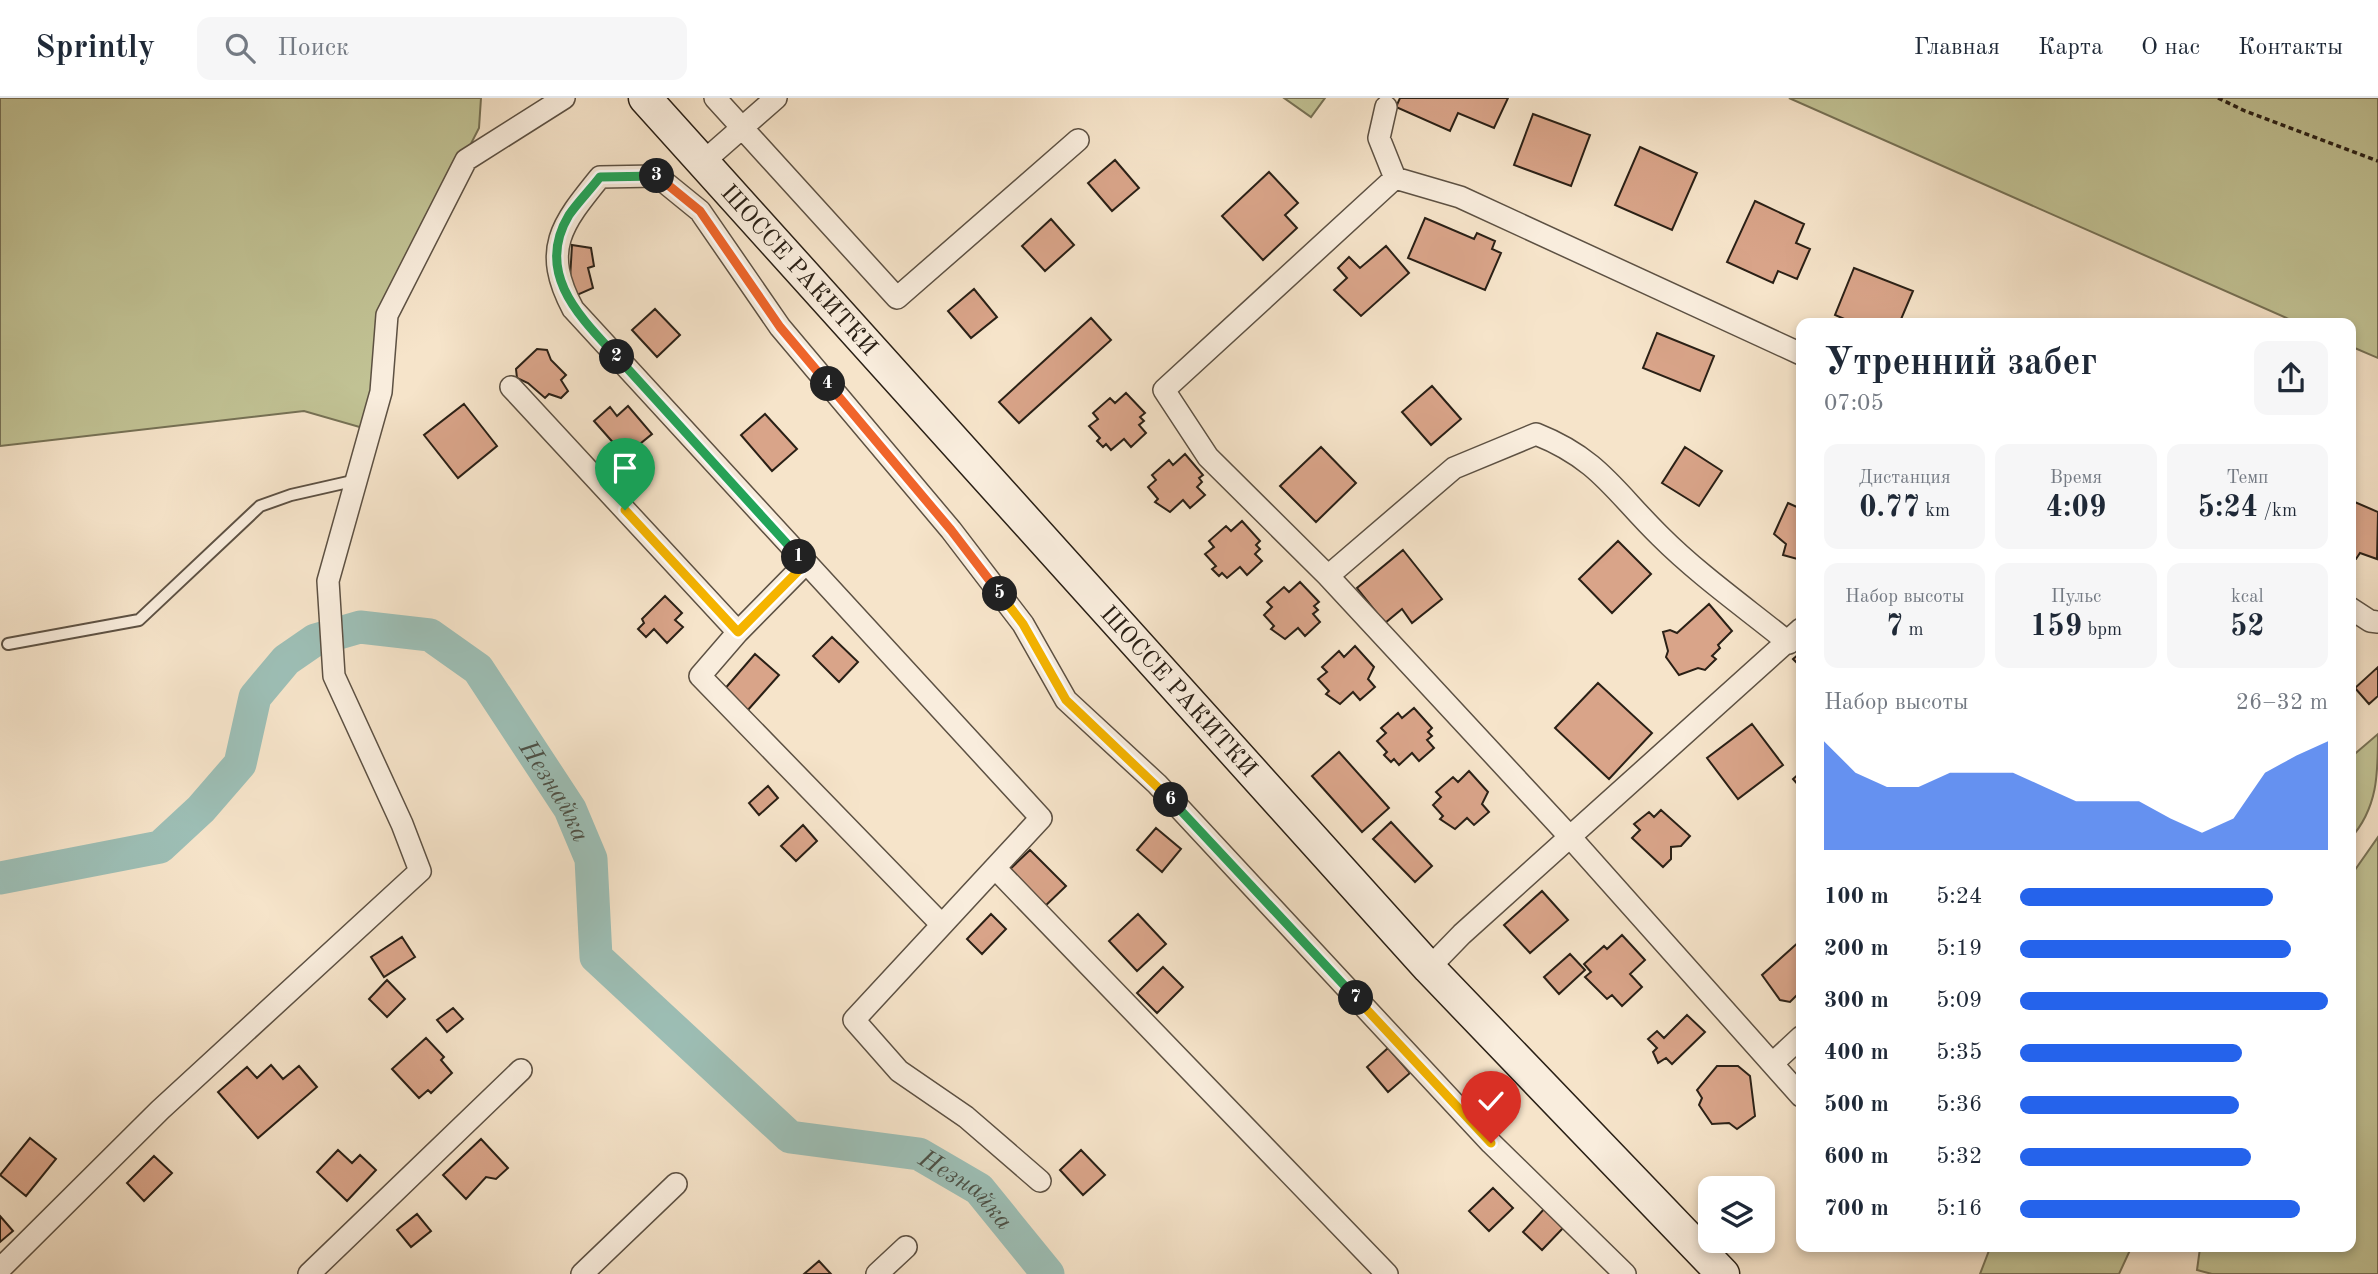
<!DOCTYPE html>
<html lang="ru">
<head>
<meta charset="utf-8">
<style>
  :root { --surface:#fff; --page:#f6f6f7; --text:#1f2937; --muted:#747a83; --line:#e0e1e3; --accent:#2563eb }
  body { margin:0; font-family:"Old Standard TT",serif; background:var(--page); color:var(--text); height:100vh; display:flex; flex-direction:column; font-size:26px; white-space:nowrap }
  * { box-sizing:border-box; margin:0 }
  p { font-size:23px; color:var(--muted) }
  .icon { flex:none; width:38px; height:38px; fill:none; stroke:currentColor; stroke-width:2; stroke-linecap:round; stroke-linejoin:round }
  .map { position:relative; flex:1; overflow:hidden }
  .drawer { position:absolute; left:1796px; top:220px; width:560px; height:934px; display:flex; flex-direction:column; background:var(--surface); border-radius:14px; box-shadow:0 4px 10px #0003 }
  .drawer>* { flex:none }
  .buttons { position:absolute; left:1698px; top:1078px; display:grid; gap:14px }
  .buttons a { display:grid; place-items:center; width:77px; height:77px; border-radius:14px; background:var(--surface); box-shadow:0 4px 10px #0003; font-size:35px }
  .pin { position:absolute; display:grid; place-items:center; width:60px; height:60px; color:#fff; margin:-72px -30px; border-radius:50% 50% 50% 0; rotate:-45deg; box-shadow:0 0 7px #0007 }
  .pin .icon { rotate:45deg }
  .km { position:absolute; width:35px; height:35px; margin:-18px; border-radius:50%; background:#222; color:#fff; font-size:19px; line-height:35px; text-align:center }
  .round { display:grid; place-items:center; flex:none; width:74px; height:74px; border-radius:14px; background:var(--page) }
  .overview { display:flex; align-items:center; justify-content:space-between; height:119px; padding:0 28px }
  h1 { font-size:38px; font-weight:800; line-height:52px }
  .stats { display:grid; grid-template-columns:repeat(3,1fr); gap:10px; height:119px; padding:7px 28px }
  .stats div { display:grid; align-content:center; border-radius:14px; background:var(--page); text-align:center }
  .stats b { font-size:30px; font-weight:800 }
  .stats small { font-size:19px; font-weight:400 }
  .stats p { font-size:19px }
  .chart { height:196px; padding:14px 28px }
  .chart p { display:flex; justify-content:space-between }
  .chart svg { width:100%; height:126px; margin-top:7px; fill:var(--accent); opacity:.7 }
  ul { padding:0 28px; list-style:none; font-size:23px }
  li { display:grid; grid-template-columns:112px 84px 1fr; align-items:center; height:52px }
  li i { height:18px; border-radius:9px; background:var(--accent) }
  header { display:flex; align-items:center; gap:42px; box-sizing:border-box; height:98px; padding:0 35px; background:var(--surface); border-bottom:2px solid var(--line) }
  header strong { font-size:33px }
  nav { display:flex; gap:38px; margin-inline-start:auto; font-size:24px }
  .search { width:490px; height:63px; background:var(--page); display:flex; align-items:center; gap:18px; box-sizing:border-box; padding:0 24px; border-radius:14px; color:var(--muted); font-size:26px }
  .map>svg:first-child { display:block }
  .green { fill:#c1c294; stroke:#767155; stroke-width:2 }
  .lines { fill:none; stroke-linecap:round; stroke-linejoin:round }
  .river { stroke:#9dbfb6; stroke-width:33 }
  .building { fill:#d9a489; stroke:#2a2016; stroke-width:2 }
  .service-casing { stroke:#5d5143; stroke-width:14 }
  .minor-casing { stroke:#5d5143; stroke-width:24 }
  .secondary-casing { stroke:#2a2016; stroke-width:35 }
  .path { stroke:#2a2016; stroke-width:3.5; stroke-dasharray:5 3.5; stroke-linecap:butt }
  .service { stroke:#f9eddd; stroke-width:10 }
  .minor { stroke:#f9eddd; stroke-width:21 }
  .secondary { stroke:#f9eddd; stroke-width:32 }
  .split-1-casing { stroke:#fff; stroke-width:14 }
  .split-2-casing { stroke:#fff; stroke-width:14 }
  .split-3-casing { stroke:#fff; stroke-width:14 }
  .split-4-casing { stroke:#fff; stroke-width:14 }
  .split-5-casing { stroke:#fff; stroke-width:14 }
  .split-6-casing { stroke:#fff; stroke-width:14 }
  .split-7-casing { stroke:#fff; stroke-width:14 }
  .split-8-casing { stroke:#fff; stroke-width:14 }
  .split-1 { stroke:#f5b400; stroke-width:9 }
  .split-2 { stroke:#22a559; stroke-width:9 }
  .split-3 { stroke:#22a559; stroke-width:9 }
  .split-4 { stroke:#f0652b; stroke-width:9 }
  .split-5 { stroke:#f0652b; stroke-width:9 }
  .split-6 { stroke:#f5b400; stroke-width:9 }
  .split-7 { stroke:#22a559; stroke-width:9 }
  .split-8 { stroke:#f5b400; stroke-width:9 }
  .labels { text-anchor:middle; stroke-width:5; stroke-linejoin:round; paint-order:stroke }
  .street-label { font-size:24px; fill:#2a2016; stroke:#f9eddd }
  .water-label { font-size:26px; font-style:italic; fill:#4c5046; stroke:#f9eddd }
</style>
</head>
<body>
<header>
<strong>Sprintly</strong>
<div class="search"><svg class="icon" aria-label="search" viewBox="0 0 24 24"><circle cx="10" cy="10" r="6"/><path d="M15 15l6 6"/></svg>Поиск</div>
<nav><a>Главная</a><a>Карта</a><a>О нас</a><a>Контакты</a></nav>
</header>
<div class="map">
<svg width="2378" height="1176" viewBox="0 0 2378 1176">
  <rect width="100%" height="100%" fill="#f6e4ca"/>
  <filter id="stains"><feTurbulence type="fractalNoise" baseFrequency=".00286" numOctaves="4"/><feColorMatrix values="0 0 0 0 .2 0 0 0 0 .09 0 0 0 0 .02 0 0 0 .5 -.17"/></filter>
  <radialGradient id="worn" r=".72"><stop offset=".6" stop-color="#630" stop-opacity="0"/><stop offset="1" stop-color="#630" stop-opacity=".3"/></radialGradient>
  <path class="green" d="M0,0H481L479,30L395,194L363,330L304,313L0,348Z
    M1284,0H1325L1311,19Z
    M1789,0H2378V260L2350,248V226H2300Z
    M2378,636C2378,675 2378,710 2350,741V660Z
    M2378,739V1176H2212L2197,1172L2200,1150H2350V779Z
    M1990,1150H2131L2119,1176H1980Z"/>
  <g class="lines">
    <path class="river" id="s1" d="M0,780L160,749L201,711L240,666L255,599L286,562L315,542L360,529L430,537L478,571L570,711L591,761L596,859L790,1039L919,1056L979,1091L1048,1176"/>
  </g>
  <path class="building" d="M1400,0H1508L1494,30L1458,15L1450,33L1396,9Z
    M1533,16L1590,37L1571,88L1514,67Z
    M1640,49L1697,75L1672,132L1615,107Z
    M1115,62L1139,90L1112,113L1088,85Z
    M1269,74L1298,105L1285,117L1297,130L1263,162L1222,118Z
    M1755,103L1804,126L1796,145L1810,151L1797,181L1778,173L1773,185L1727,164Z
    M1425,120L1474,141L1477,135L1495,143L1492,151L1501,155L1485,192L1408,160Z
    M1051,121L1074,147L1045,173L1022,148Z
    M572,147L591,150L594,168L588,170L593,190L577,197L570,181Z
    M1386,148L1409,175L1361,218L1334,192L1347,180L1338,170L1349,159L1360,170Z
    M1854,170L1913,193L1899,226H1856L1835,217Z
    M974,191L997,219L971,240L948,213Z
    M655,211L680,237L657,259L632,232Z
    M1091,220L1111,242L1019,325L999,304Z
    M1657,235L1714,258L1700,293L1643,270Z
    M537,251L547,252L551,262L566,277L561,282L568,293L561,300L549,296L545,300L528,285L517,280L516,271Z
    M1432,288L1461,321L1431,347L1402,314Z
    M1126,295L1145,315L1140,319L1144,323L1139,327L1146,335L1131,349L1124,341L1111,352L1106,346L1103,349L1097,343L1100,340L1089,328L1098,321L1093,315L1110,300L1115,305Z
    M464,306L497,348L458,380L424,337Z
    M628,308L652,336L625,358L594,323L610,309L617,318Z
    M765,316L797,351L772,373L741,337Z
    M1321,349L1356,385L1316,424L1280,388Z
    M1685,349L1722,373L1699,408L1662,385Z
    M1185,356L1203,377L1199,380L1202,384L1197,389L1205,397L1190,410L1183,402L1170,414L1155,404L1158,401L1148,389L1156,382L1152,377L1169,362L1173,367Z
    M2350,402L2378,414L2377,461L2360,455L2356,461L2350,460Z
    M1788,405L1799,410L1801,407V462L1783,457L1786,446L1774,436Z
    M1242,423L1260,443L1256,447L1260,451L1255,456L1262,463L1247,477L1240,469L1227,480L1222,475L1219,478L1212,471L1216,468L1205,456L1214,449L1209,443L1226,428L1231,433Z
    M1618,443L1651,476L1612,515L1579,481Z
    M1403,452L1442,501L1412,525L1402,511L1385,525L1357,490Z
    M1300,484L1319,504L1314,508L1318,512L1313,516L1320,524L1305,538L1298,530L1285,541L1271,531L1274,528L1264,517L1272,509L1267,504L1284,489L1289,494Z
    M665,498L682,515L675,522L683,529L667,545L654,531L646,539L638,531L644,525L642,521Z
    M1709,506L1732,533L1718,547L1720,550L1712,558L1716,561L1705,572L1698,570L1679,577L1666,559L1668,553L1663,534L1670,532L1677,535Z
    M832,539L858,564L839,584L813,558Z
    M1355,548L1374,569L1368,581L1375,589L1360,602L1353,594L1340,606L1326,596L1329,593L1318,581L1327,574L1322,569L1339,553L1344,559Z
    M755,556L779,577L747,613L723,593Z
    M1799,556L1801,557V569L1793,561Z
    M2378,569V598L2369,606L2355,590Z
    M1598,585L1652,635L1609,681L1555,630Z
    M1414,610L1432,630L1428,634L1432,638L1427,642L1434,650L1419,663L1412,655L1399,667L1394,661L1391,664L1384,657L1387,654L1377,643L1386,635L1381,630L1398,615L1402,620Z
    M1752,626L1783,667L1738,701L1707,660Z
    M1339,654L1389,710L1362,734L1312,678Z
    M1469,673L1488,694L1482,706L1489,714L1474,727L1467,720L1455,731L1440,721L1443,718L1433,707L1441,699L1436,694L1453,679L1458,684Z
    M1801,674V690L1793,681Z
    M768,688L778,700L759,717L749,705Z
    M1661,712L1690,738L1681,748L1671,749V761L1663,769L1632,740L1640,732L1634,726L1649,714L1654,719Z
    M1391,724L1432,768L1415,784L1373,741Z
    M803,727L817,743L796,763L781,748Z
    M1156,730L1181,751L1162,774L1137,752Z
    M1030,752L1066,788L1042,811L1006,775Z
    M1542,793L1568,822L1530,855L1504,827Z
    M991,816L1006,831L982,856L967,841Z
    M1138,816L1166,846L1137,873L1109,843Z
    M1622,837L1645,862L1630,876L1642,889L1622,908L1612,897L1607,901L1585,879L1591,874L1584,866L1604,848L1607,851Z
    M402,839L415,859L384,879L371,859Z
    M1801,842V898L1798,896L1790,904L1780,902L1762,877Z
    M1570,856L1585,872L1559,896L1544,879Z
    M1163,869L1183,889L1157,915L1137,895Z
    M387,882L405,901L387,919L369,901Z
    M453,910L463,921L447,934L437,922Z
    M1687,917L1705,934L1672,966L1666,960L1658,965L1653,954L1657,950L1648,941L1657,933L1664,940Z
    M426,940L444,959L441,962L452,975L431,995L428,992L419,1000L392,971Z
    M1388,950L1410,975L1388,994L1367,969Z
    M271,967L283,981L299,968L317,989L258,1040L218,994L247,969L257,980Z
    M1717,968H1738L1750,978L1755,1018L1737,1031L1729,1025L1712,1026L1699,1007L1702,1000L1697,992Z
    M30,1040L56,1061L26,1098L0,1077Z
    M481,1041L508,1070L496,1081L486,1079L466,1101L443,1077Z
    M338,1052L352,1065L360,1057L376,1072L347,1103L317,1074Z
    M1081,1052L1105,1077L1083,1097L1060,1072Z
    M154,1058L172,1075L144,1103L127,1085Z
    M1493,1090L1513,1110L1489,1133L1469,1113Z
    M1545,1110L1564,1129L1542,1152L1523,1134Z
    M417,1116L431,1133L411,1149L397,1132Z
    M0,1118L13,1133L0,1144Z
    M819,1163L831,1176H804Z"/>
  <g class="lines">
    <defs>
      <path id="service" d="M8,546L139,522L260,408L291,397L357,382"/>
      <path id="minor" d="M715,0L897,200L1078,42
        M1386,9L1379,40L1395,80L1164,292L1208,359L1328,478L1571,740L1801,998
        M703,64L776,0
        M1395,80L1460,99L1801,256
        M511,289L738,534
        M805,466L738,534L700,578L941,826
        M1328,478L1454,370L1536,336C1599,361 1615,394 1660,438C1699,477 1746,510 1789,545
        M2350,510L2370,523L2378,524
        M996,771L1387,1176
        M1429,870L1462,836L1801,531
        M1773,965L1801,939
        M1040,1083L966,1019L899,973L854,922L1041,720L573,211C541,151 562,126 600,79L657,78L700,113L780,229L951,432L1023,526L1066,602L1157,686L1491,1045L1625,1176
        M0,1171L160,1012L420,773L402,726L334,578L328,483L381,294L387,217L466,62L564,0
        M309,1176L521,972
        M582,1176L676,1086
        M877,1176L906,1149"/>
      <g id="secondary">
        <path id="s2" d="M645,0L1429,870L1723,1176"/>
      </g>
    </defs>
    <use href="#service" class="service-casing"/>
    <use href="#minor" class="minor-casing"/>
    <use href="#secondary" class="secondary-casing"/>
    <path class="path" d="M2218,0L2245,13L2378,63"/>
    <use href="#service" class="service"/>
    <use href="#minor" class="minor"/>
    <use href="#secondary" class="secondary"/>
  </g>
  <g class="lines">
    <defs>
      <path id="split-1" d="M625,412L738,534L805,466L799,459"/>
      <path id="split-2" d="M617,259L799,459"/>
      <path id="split-3" d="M617,259C580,219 534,175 569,117C578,104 590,92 600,79L657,78"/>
      <path id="split-4" d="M657,78L700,113L780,229L828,286"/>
      <path id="split-5" d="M828,286L951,432L1000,496"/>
      <path id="split-6" d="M1000,496L1023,526L1066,602L1171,702"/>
      <path id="split-7" d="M1171,702L1356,900"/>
      <path id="split-8" d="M1356,900L1491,1045"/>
    </defs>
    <use href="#split-1" class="split-1-casing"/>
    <use href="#split-2" class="split-2-casing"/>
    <use href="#split-3" class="split-3-casing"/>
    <use href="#split-4" class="split-4-casing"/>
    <use href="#split-5" class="split-5-casing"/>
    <use href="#split-6" class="split-6-casing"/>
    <use href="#split-7" class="split-7-casing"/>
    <use href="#split-8" class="split-8-casing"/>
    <use href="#split-1" class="split-1"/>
    <use href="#split-2" class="split-2"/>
    <use href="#split-3" class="split-3"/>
    <use href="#split-4" class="split-4"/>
    <use href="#split-5" class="split-5"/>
    <use href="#split-6" class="split-6"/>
    <use href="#split-7" class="split-7"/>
    <use href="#split-8" class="split-8"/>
  </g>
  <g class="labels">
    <g class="street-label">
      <text dy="8" stroke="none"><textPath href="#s2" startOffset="231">ШОССЕ РАКИТКИ</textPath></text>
      <text dy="8" stroke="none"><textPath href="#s2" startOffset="798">ШОССЕ РАКИТКИ</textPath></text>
    </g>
    <g class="water-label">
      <text dy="9" stroke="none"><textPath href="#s1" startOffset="751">Незнайка</textPath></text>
      <text dy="9" stroke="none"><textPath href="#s1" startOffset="1381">Незнайка</textPath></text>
    </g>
  </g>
  <rect width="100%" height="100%" filter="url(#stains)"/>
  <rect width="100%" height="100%" fill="url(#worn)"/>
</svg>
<div class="buttons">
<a><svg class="icon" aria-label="layers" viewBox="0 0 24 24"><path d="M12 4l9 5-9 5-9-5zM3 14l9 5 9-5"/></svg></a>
</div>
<div class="pin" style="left:625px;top:412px;background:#1e9e55"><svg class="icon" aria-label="arrive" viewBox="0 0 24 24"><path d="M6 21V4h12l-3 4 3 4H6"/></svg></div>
<div class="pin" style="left:1491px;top:1045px;background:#d93025"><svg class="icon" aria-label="check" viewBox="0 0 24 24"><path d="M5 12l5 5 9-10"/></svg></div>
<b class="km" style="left:799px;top:459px">1</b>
<b class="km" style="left:617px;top:259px">2</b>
<b class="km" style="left:657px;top:78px">3</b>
<b class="km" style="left:828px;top:286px">4</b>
<b class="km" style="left:1000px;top:496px">5</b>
<b class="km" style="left:1171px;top:702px">6</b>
<b class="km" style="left:1356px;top:900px">7</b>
<section class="drawer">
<div class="overview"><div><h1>Утренний забег</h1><p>07:05</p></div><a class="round"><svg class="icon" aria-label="share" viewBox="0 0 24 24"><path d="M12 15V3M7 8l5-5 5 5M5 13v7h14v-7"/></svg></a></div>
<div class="stats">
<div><p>Дистанция</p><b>0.77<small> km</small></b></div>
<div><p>Время</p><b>4:09</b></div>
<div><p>Темп</p><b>5:24<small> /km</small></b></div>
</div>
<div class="stats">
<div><p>Набор высоты</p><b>7<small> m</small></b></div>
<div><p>Пульс</p><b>159<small> bpm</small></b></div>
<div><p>kcal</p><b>52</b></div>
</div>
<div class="chart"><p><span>Набор высоты</span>26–32 m</p>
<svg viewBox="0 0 160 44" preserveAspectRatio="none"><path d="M0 44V6L10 17L20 22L30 22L40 17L50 17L60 17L70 22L80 27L90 27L100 27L110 33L120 38L130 33L140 17L150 11L160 6V44z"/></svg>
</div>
<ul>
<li><b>100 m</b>5:24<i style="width:82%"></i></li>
<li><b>200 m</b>5:19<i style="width:88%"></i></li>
<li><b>300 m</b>5:09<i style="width:100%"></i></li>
<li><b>400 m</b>5:35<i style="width:72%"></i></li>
<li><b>500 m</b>5:36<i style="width:71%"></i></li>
<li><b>600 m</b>5:32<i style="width:75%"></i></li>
<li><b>700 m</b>5:16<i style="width:91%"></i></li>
</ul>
</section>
</div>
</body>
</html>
